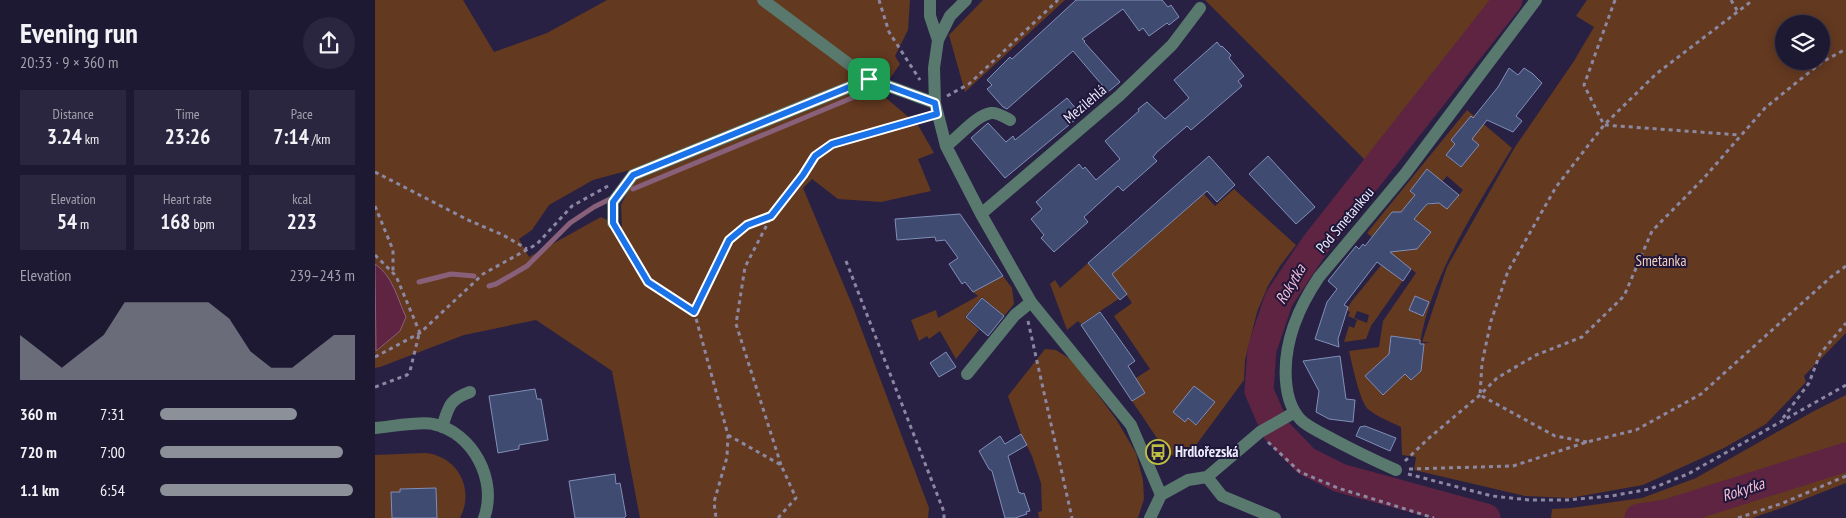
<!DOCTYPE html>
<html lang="en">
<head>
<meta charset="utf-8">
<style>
  :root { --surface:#1e1933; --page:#2b263f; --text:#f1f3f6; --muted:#a1a0ac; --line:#3c384e; --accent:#8c9099 }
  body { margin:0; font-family:"PT Sans Narrow",sans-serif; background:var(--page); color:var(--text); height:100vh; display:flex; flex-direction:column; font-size:19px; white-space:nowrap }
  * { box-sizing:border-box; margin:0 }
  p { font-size:16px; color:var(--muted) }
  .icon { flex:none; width:28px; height:28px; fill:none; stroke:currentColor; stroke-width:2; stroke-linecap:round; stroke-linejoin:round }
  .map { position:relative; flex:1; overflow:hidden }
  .drawer { display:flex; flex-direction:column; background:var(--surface); width:375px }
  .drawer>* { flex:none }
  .tools { position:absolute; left:1400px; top:15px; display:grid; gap:10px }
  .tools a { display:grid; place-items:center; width:55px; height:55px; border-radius:50%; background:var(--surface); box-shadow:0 2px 12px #0003,0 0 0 1px var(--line); font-size:25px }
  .pin { position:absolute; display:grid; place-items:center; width:42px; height:42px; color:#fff; margin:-21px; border-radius:10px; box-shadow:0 2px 8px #0006 }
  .round { display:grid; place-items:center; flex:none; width:52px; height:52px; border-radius:26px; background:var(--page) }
  .summary { display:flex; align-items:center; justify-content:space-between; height:85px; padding:0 20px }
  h1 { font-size:28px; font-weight:700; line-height:38px }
  .metrics { display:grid; grid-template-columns:repeat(3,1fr); gap:8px; height:85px; padding:5px 20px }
  .metrics div { display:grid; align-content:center; border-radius:0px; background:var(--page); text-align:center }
  .metrics b { font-size:21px; font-weight:700 }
  .metrics small { font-size:14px; font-weight:400 }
  .metrics p { font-size:14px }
  .chart { height:140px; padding:10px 20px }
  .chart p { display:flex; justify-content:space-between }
  .chart svg { width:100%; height:90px; margin-top:5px; fill:var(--accent); opacity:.7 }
  ul { padding:0 20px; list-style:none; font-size:16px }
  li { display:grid; grid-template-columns:80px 60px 1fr; align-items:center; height:38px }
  li i { height:12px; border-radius:6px; background:var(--accent) }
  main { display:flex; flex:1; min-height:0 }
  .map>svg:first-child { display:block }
  .green { fill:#633920; fill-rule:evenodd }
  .water { fill:#5e2442; stroke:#89607a }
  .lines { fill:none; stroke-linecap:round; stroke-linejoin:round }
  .stream { stroke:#89607a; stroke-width:5 }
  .river { stroke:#5e2442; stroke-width:29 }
  .building { fill:#3f4b70; stroke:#818fb8 }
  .path { stroke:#8c88a2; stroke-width:3; stroke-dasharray:4 4; stroke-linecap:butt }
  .minor { stroke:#59796e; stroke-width:12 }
  .route-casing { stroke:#fff; stroke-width:10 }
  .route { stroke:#1a73e8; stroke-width:6 }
  .labels { text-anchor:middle; stroke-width:4; stroke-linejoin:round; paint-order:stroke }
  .street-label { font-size:15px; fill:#edebfe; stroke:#1e1739 }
  .park-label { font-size:15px; fill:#f6d1bd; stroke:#1e1739 }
  .poi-label { font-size:15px; font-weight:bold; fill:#edebfe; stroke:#1e1739; text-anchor:start }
  .water-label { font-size:16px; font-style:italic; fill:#f6bdd6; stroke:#1e1739 }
</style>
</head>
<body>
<main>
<section class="drawer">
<div class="summary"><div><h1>Evening run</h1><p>20:33 · 9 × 360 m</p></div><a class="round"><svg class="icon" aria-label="share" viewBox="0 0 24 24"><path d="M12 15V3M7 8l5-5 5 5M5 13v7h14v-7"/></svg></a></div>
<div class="metrics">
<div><p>Distance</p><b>3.24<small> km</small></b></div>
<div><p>Time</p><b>23:26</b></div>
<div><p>Pace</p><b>7:14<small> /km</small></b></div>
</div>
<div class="metrics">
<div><p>Elevation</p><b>54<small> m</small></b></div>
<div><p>Heart rate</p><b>168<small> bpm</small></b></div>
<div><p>kcal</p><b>223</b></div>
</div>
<div class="chart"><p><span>Elevation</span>239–243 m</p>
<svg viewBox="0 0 160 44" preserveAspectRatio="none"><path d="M0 44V22L10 30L20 38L30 30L40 22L50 6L60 6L70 6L80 6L90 6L100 14L110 30L120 38L130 38L140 30L150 22L160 22V44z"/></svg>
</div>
<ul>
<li><b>360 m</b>7:31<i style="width:70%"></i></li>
<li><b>720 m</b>7:00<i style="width:94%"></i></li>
<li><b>1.1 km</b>6:54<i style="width:99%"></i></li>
</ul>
</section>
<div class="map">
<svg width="1471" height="518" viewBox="0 0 1471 518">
  <rect width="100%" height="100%" fill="#282144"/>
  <path class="green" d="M0,0H88L119,52L172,33L232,0H535L533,30L520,56L525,64L505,93L543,125L559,153L543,159L556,191L506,202L463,199L437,179L428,188L478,307L554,508L553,518H265L237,371L161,320L89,335L5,367L0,368ZM270,166L256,185L246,205L247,227L226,217L154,257L144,239L157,230L174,205L218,180Z
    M608,0H690L590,92L574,35Z
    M830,0H1116L990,160Z
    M1212,0H1471V333L1429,376L1431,382L1391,424L1349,448L1268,485L1195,498L1150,496L1039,470L1041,457L1027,455L1026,427C1016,422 1003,417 994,410C985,404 977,363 974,351L1004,347L1008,321L1041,273L1036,269L996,326L991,339L969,342L974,326L979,328L982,320L973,316L975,312L971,310L977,301L1016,253L992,233L1092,110L1137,148C1103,205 1055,277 1045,344L1056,342H1047L1072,267L1140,147L1199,61L1219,27L1201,16ZM1409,24H1446V61H1409ZM1080,144L1104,145L1085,167L1072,155ZM1052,170L1067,182L1072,176L1088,190L1072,209L1064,203L1052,205L1035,191ZM1028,210L1055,232L1042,249L1032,250L1005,228L1022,217ZM1040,296L1054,302L1049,316L1034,310ZM982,311L994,315L992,323L979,318ZM1016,336L1045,340V344L1049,345L1046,371L1036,380L1030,374L1008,395L990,376L1014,354Z
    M859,189L921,245L905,266L893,286L882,312L870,360L869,380L810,460L792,453L757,401L770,393L761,378L775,369L739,316L757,303L751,294L706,324L703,321L692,330L675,284L680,280L685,288L713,263L729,281L738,276L737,274L829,194L840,206ZM819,386L840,402L822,425L813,418L810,422L798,412Z
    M628,276L637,288L639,304L629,316L607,297L590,317L604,330L581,359L565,331L554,339L552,336L544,341L536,320L561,310L563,318L603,296L598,292Z
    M670,349L681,350L698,361L741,419L761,453L768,480L769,499L763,518H664L663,512L667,511L666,483L657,456L646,434L633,396Z
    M1471,395V483L1412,506L1377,518H1176L1177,509L1196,508L1267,498L1321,478L1439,411Z
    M50,453C83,456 100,489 85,518H62L61,488L25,489V492H16L17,518H0V455Z"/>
  <path class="water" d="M0,264C18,276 22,298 31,317L25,331L1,351Z"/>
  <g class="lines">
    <path class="stream" d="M258,189L484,95
      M44,282L76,274L99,276
      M114,286L121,284L152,266L195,223L219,207L235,199
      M1082,510L1086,518"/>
    <path class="river" d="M1111,518L965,478L931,461L901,430L884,391L887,349L904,299L940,245L1133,0
      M1264,518L1291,514L1471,457"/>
  </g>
  <path class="building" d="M701,0H787L793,7L796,5L804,17L794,25L792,23L774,36L768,28L764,31L748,9L707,39L710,41L709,42L745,82L733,92L698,51L632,109L628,107L612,89L617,85L612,80L635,57L637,59Z
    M842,42L846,47L847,46L856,55L854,58L869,76L863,81L867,86L816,130L812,126L782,152L778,157L782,161L748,191L743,186L709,217L713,222L679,252L666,238L669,235L656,219L667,209L661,202L704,164L708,169L710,167L721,180L745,159L730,141L764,111L763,109L772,102L790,119L814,98L799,80Z
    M1134,68L1143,75L1149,68L1158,74L1167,83L1141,116L1147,121L1138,132L1112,120L1097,139L1104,145L1086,167L1071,155L1080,144L1076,140L1096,116L1098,118L1123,87Z
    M692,98L706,115L630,178L596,138L613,123L631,142L638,136L640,140Z
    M834,156L860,185L842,202L832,191L737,274L752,294L745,300L713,263Z
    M893,156L940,207L921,224L874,174Z
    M1052,169L1084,195L1072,209L1064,203L1052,204L1039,219L1056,232L1042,249L1015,252L1036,269L1028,281L1002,262L969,305L973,307L963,339L964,347L940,339L952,302L962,289L953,281L981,246L984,249L988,244L990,246L1017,212H1026L1040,195L1035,191Z
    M585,214L628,276L598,292L590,282L587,284L574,264L583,258L570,240L561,241L560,237L522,240L520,219Z
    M1040,296L1054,302L1048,316L1034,310Z
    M607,298L629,316L613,336L591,317Z
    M725,312L760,361L753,366L770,393L757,401L706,325Z
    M1016,336L1045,340V344H1049L1046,371L1036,380L1030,374L1008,395L990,376L1014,354Z
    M571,352L581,367L564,377L555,363Z
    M965,356L971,399L980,400L978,422L954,419L941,412L944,391L928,361Z
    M819,386L840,402L821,425L813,418L810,422L798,412Z
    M160,389L162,399H166L173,440L144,445V449L123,453L114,396Z
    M990,426L1021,438L1015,451L981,436L985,427Z
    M646,434L652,445L633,456L644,493L645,492L646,494L649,493L655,511L651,512L652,514L640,518H630L617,471L614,469L604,451L625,436L630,444Z
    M240,474L241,484L245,483L251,516L249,518H200L194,481Z
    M61,488L62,518H17L16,492H25V489Z"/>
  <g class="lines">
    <path class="path" d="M504,0L514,32L545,80
      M1240,0L1209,85L1229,125L1365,135
      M1356,0L1363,12
      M572,96L594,84L683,0
      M0,172L93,220L128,235L152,249
      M0,206L18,250V272
      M244,232L273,282L319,312L322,322L353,435L352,457L339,502L341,518
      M0,255L21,276L45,333
      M471,261L569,512V518
      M319,312L354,240L372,225L395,217
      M653,321L697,518
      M0,357L45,333L108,274L162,244L197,206L233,186
      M0,387L32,375L35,371L44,334
      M1408,418L1434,383L1445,354L1471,323
      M353,435L406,465L421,498L403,518
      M893,442L925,472L963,488L1059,518
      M1212,442L1180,436L1105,395L1107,363L1116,321L1133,271L1181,187L1229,125L1281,74L1378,0
      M1030,461L1054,438L1105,395L1122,378L1161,355L1207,337L1249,296L1277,231L1328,179L1390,108L1447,62L1471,49
      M406,465L361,324L370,267L396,217L428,175L440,156L457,144L552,117
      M1034,469L1138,466L1212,442L1261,430L1326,394L1456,277L1471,266
      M1033,474L1117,496L1155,500H1192L1236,496L1275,489L1313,474L1471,385
      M1363,518L1408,503L1471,476"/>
    <path class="minor" d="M388,0L494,79
      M555,0V16L563,40L559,68L560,103L571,146L606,214L656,302L756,425L786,495
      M563,40L575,16L591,0
      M571,146C584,137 601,115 616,113C623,112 629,117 635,120
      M606,214L744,96L797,45L825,8
      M238,223V202L258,175L494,79L560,103
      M592,374L640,315L656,302
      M67,427C74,407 73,400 95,392
      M0,428C14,427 46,421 58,424C98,432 123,481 109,518
      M1021,470C996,459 972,447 948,434C941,430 932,426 926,420C916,410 912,394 911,381C908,343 923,308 944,277L1030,174L1161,0
      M832,477L885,432L920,412
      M832,477L847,496L900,518
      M775,518L786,495L813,480L832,477"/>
  </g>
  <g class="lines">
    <defs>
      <path id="route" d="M494,79L560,103L562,114L457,144L440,156L428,175L396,216L372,225L354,240L319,312L273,282L238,223V202L258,175Z"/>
    </defs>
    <use href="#route" class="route-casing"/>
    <use href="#route" class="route"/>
  </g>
  <defs>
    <symbol id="bus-ring" viewBox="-11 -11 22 22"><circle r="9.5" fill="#1e1739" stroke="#bdbf43" stroke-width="1.5"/><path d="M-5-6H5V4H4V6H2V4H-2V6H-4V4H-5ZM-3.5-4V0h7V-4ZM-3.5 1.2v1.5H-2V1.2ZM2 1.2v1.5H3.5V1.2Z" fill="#bdbf43"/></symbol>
  </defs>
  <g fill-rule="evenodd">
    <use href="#bus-ring" x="769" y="438" width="28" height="28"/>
  </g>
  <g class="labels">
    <g class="street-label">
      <text transform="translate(710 104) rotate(-40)" y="5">Mezilehlá</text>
      <text transform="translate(970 220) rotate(-50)" y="5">Pod Smetankou</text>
    </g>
    <g class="park-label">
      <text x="1286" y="266">Smetanka</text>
    </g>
    <g class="poi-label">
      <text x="800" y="457">Hrdlořezská</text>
    </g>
    <g class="water-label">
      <text transform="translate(915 284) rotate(-59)" y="6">Rokytka</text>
      <text transform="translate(1368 489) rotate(-18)" y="6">Rokytka</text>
    </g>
  </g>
</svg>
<div class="tools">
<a><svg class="icon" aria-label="layers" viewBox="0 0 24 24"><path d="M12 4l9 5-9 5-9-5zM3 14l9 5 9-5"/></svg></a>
</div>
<div class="pin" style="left:494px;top:79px;background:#1e9e55"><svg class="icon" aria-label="arrive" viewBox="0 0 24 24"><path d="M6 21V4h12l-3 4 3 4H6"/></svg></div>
</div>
</main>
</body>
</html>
